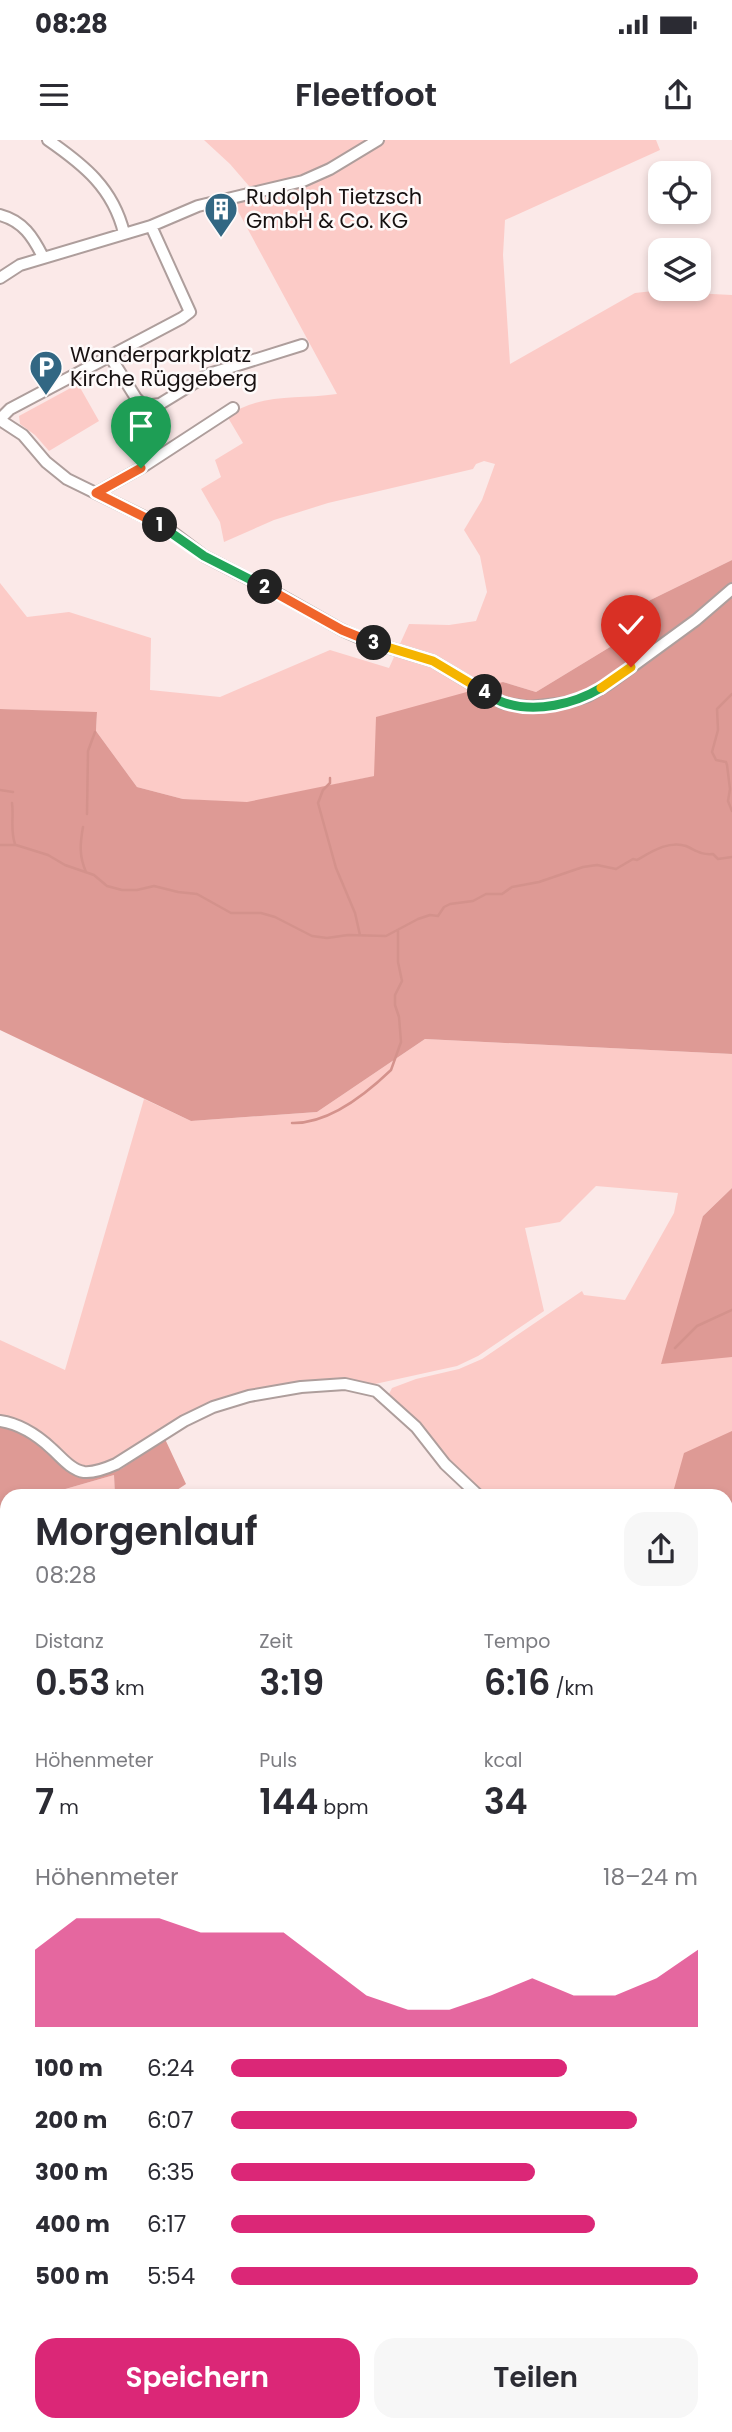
<!DOCTYPE html>
<html lang="de">
<head>
<meta charset="utf-8">
<style>
  :root { --surface:#fff; --page:#f7f7f7; --text:#2b2b33; --muted:#7c7c81; --accent:#db2777 }
  body { margin:0; font-family:Poppins,sans-serif; background:var(--page); color:var(--text); height:100vh; display:flex; flex-direction:column; font-size:26px; white-space:nowrap }
  * { box-sizing:border-box; margin:0 }
  p { font-size:23px; color:var(--muted) }
  .icon { flex:none; width:38px; height:38px; fill:none; stroke:currentColor; stroke-width:2; stroke-linecap:round; stroke-linejoin:round }
  .map { position:relative; flex:1; overflow:hidden }
  .panel { position:absolute; left:0px; top:1349px; width:733px; height:943px; display:flex; flex-direction:column; background:var(--surface); border-radius:21px 21px 0 0; box-shadow:0 4px 10px #0003 }
  .panel>* { flex:none }
  .controls { position:absolute; left:648px; top:21px; display:grid; gap:14px }
  .controls a { display:grid; place-items:center; width:63px; height:63px; border-radius:14px; background:var(--surface); box-shadow:0 4px 10px #0003; font-size:35px }
  .pin { position:absolute; display:grid; place-items:center; width:60px; height:60px; color:#fff; margin:-72px -30px; border-radius:50% 50% 50% 0; rotate:-45deg; box-shadow:0 0 7px #0007 }
  .pin .icon { rotate:45deg }
  .km { position:absolute; width:35px; height:35px; margin:-18px; border-radius:50%; background:#222; color:#fff; font-size:19px; line-height:35px; text-align:center }
  .round { display:grid; place-items:center; flex:none; width:74px; height:74px; border-radius:21px; background:var(--page) }
  .overview { display:flex; align-items:center; justify-content:space-between; height:119px; padding:0 35px }
  h1 { font-size:38px; font-weight:600; line-height:52px }
  .figures { display:grid; grid-template-columns:repeat(3,1fr); gap:10px; height:119px; padding:7px 35px }
  .figures div { display:grid; align-content:center }
  .figures b { font-size:35px; font-weight:600 }
  .figures small { font-size:19px; font-weight:400 }
  .figures p { font-size:19px }
  .chart { height:196px; padding:14px 35px }
  .chart p { display:flex; justify-content:space-between }
  .chart svg { width:100%; height:126px; margin-top:7px; fill:var(--accent); opacity:.7 }
  .action { display:flex; gap:14px; margin-top:auto; padding:14px 35px }
  .action a { flex:1; height:80px; border-radius:21px; background:var(--accent); color:#fff; font-size:28px; font-weight:600; line-height:80px; text-align:center }
  .action a+a { background:var(--page); color:var(--text) }
  ul { padding:0 35px; list-style:none; font-size:23px }
  li { display:grid; grid-template-columns:112px 84px 1fr; align-items:center; height:52px }
  li i { height:18px; border-radius:9px; background:var(--accent) }
  .status { display:flex; justify-content:space-between; align-items:center; height:49px; padding:0 35px; background:var(--surface); direction:ltr }
  .status svg { height:19px; fill:currentColor }
  header { display:flex; justify-content:space-between; align-items:center; height:91px; padding:0 35px; background:var(--surface); font-size:32px; font-weight:600 }
  .map>svg:first-child { display:block }
  .green { fill:#fccbc7 }
  .forest { fill:#de9a95 }
  .lines { fill:none; stroke-linecap:round; stroke-linejoin:round }
  .stream { stroke:#d4928c; stroke-width:2.5 }
  .minor-casing { stroke:#ae9e9c; stroke-width:14 }
  .minor { stroke:#fff; stroke-width:10 }
  .split-1-casing { stroke:#fff; stroke-width:14 }
  .split-2-casing { stroke:#fff; stroke-width:14 }
  .split-3-casing { stroke:#fff; stroke-width:14 }
  .split-4-casing { stroke:#fff; stroke-width:14 }
  .split-5-casing { stroke:#fff; stroke-width:14 }
  .split-6-casing { stroke:#fff; stroke-width:14 }
  .split-1 { stroke:#f0652b; stroke-width:9 }
  .split-2 { stroke:#22a559; stroke-width:9 }
  .split-3 { stroke:#f0652b; stroke-width:9 }
  .split-4 { stroke:#f5b400; stroke-width:9 }
  .split-5 { stroke:#22a559; stroke-width:9 }
  .split-6 { stroke:#f5b400; stroke-width:9 }
  .labels { text-anchor:middle; stroke-width:5; stroke-linejoin:round; paint-order:stroke }
  .poi-label { font-size:21px; fill:#171111; stroke:#fefafa; text-anchor:start }
</style>
</head>
<body>
<div class="status"><b>08:28</b><svg viewBox="0 0 49 12"><path d="M0 12V9h3v3zM5 12V6h3v6zM10 12V3h3v9zM15 12V0h3v12zM26 1h20v11H26zM47 4h2v5h-2z"/></svg></div>
<header><svg class="icon" aria-label="menu" viewBox="0 0 24 24"><path d="M4 6h16M4 12h16M4 18h16"/></svg>Fleetfoot<svg class="icon" aria-label="share" viewBox="0 0 24 24"><path d="M12 15V3M7 8l5-5 5 5M5 13v7h14v-7"/></svg></header>
<div class="map">
<svg width="732" height="2292" viewBox="0 0 732 2292">
  <rect width="100%" height="100%" fill="#fbe9e8"/>
  <path class="green" d="M204,0H656L660,10L505,80L503,115L510,224L635,153L653,151L732,155V420L624,473L615,504L536,552L503,542L375,636L247,663L183,659L137,647L96,591L97,573L0,569V443L27,477L69,472L151,498L150,550L220,557L330,510L389,528L409,484L449,485L476,481L487,452L480,416L464,390L482,360L495,324L484,321L476,324L473,329L328,363L274,380L224,402L220,382L201,349L221,337L215,320L243,303L227,276C264,252 297,260 337,254L232,60L255,53L230,24Z
    M78,244L99,281L49,311L35,295L20,284L19,276Z
    M425,899L732,914V1048L703,1076L732,1169V1712L726,1356L675,1348L672,1356H483L447,1323L388,1256L392,1248L416,1239L459,1229L482,1219L582,1151L584,1155L625,1160L674,1073L678,1053L596,1046L560,1082L525,1088L544,1171L478,1216L457,1226L375,1244L344,1242L247,1254L101,1325L84,1327L68,1321L0,1280V1200L65,1230L144,959L191,981L317,972Z
    M114,1335L115,1356H41Z
    M7,1366V1588L0,1569V1368Z
    M732,1724V1941L726,1939V1727Z
    M0,1806L7,1811V1892L0,1899Z
    M0,2140L7,2142V2286H145L144,2292H0Z"/>
  <path class="forest" d="M732,420V914L425,899L317,972L191,981L0,890V569L97,572L96,591L137,647L183,659L247,662L374,636L376,577L503,542L536,552L615,504L624,473Z
    M732,1048V1217L661,1224L703,1076Z
    M0,1283L14,1284L65,1325L101,1335L121,1329L165,1299L186,1344L168,1356H115L114,1335L41,1356H7V1366L0,1368Z
    M732,1291V1724L726,1727V1356H672L684,1313Z
    M1,1569L7,1588V1811L0,1806Z
    M7,1892V2142L0,2140V1899Z
    M726,1943L732,1944V2268H726Z
    M145,2286H671L691,2292H144Z"/>
  <g class="lines">
    <path class="stream" d="M732,554L717,569L718,590L712,612L716,620L726,622L727,625L730,649L728,661L732,671
      M330,638V643L323,650L318,663L336,728L355,773L360,795
      M0,650L13,652
      M12,663C14,677 10,690 15,704
      M87,674L88,611L95,592
      M83,687C80,704 79,716 86,732
      M0,705H16L48,715L65,725L94,735L107,746L122,750H137L154,746L178,752L197,754L231,773H261L275,777L312,796L327,798L348,795L386,796L418,779L430,775L438,776L444,767L450,764L473,761L486,754H502L512,747L539,742L583,727L597,725L616,729L633,719L637,720C651,712 669,700 686,706C697,711 701,715 713,714L718,719L732,717
      M292,983C329,984 366,954 391,930L401,902L399,877L395,865V855L402,841L398,822V791
      M675,1208L697,1186L732,1170
      M644,2286L661,2292
      M338,2292L350,2286"/>
    <defs>
      <path id="minor" d="M48,0C84,25 113,48 124,93
        M0,75C23,81 33,97 43,117
        M0,138L20,125L151,86L198,66L303,41L330,29L378,0
        M111,218L136,258L144,266L160,264L209,234L302,205
        M0,279L10,269L182,178L190,172L151,86
        M0,280L23,295L46,322L67,339L167,388L204,416L282,456L342,490L367,501L433,521L503,563L529,567L565,563L588,556L607,545L696,480L732,449
        M96,353L141,328L233,268
        M0,1281C21,1284 37,1295 52,1309C61,1317 71,1330 84,1332C94,1333 107,1328 116,1324L184,1281L213,1267L249,1256L301,1247L345,1244L376,1251L416,1287L445,1324L479,1356
        M726,1941L732,1942"/>
    </defs>
    <use href="#minor" class="minor-casing"/>
    <use href="#minor" class="minor"/>
  </g>
  <g class="lines">
    <defs>
      <path id="split-1" d="M141,328L96,353L160,385"/>
      <path id="split-2" d="M160,385L204,416L265,447"/>
      <path id="split-3" d="M265,447L342,490L374,503"/>
      <path id="split-4" d="M374,503L433,521L485,552"/>
      <path id="split-5" d="M485,552C491,556 498,561 505,563C536,573 574,564 601,548"/>
      <path id="split-6" d="M601,548L631,527"/>
    </defs>
    <use href="#split-1" class="split-1-casing"/>
    <use href="#split-2" class="split-2-casing"/>
    <use href="#split-3" class="split-3-casing"/>
    <use href="#split-4" class="split-4-casing"/>
    <use href="#split-5" class="split-5-casing"/>
    <use href="#split-6" class="split-6-casing"/>
    <use href="#split-1" class="split-1"/>
    <use href="#split-2" class="split-2"/>
    <use href="#split-3" class="split-3"/>
    <use href="#split-4" class="split-4"/>
    <use href="#split-5" class="split-5"/>
    <use href="#split-6" class="split-6"/>
  </g>
  <defs>
    <symbol id="building-pin" viewBox="-11 -11 22 30"><path d="M0 17L-7.5 6A9.5 9.5 0 1 1 7.5 6Z" fill="#326783" stroke="#fefafa"/><path d="M-4-6H4V6H1V3H-1V6H-4ZM-2.5-4.3h1.7v1.8h-1.7ZM.8-4.3h1.7v1.8H.8ZM-2.5-1h1.7V.8h-1.7ZM.8-1h1.7V.8H.8Z" fill="#fff"/></symbol>
    <symbol id="parking-pin" viewBox="-11 -11 22 30"><path d="M0 17L-7.5 6A9.5 9.5 0 1 1 7.5 6Z" fill="#326783" stroke="#fefafa"/><path d="M-3.5-5.5H1a3.5 3.5 0 0 1 0 7H-1V5.5H-3.5ZM-1-3.4V-.6H.8a1.4 1.4 0 0 0 0-2.8Z" fill="#fff"/></symbol>
  </defs>
  <g fill-rule="evenodd">
    <use href="#building-pin" x="202" y="50" width="38" height="52"/>
    <use href="#parking-pin" x="27" y="208" width="38" height="52"/>
  </g>
  <g class="labels">
    <g class="poi-label">
      <text x="246" y="64">Rudolph Tietzsch<tspan x="246" dy="24">GmbH &amp; Co. KG</tspan></text>
      <text x="70" y="222">Wanderparkplatz<tspan x="70" dy="24">Kirche Rüggeberg</tspan></text>
    </g>
  </g>
</svg>
<div class="controls">
<a><svg class="icon" aria-label="locate" viewBox="0 0 24 24"><circle cx="12" cy="12" r="6"/><path d="M12 2v4M12 18v4M2 12h4M18 12h4"/></svg></a>
<a><svg class="icon" aria-label="layers" viewBox="0 0 24 24"><path d="M12 4l9 5-9 5-9-5zM3 14l9 5 9-5"/></svg></a>
</div>
<div class="pin" style="left:141px;top:328px;background:#1e9e55"><svg class="icon" aria-label="arrive" viewBox="0 0 24 24"><path d="M6 21V4h12l-3 4 3 4H6"/></svg></div>
<div class="pin" style="left:631px;top:527px;background:#d93025"><svg class="icon" aria-label="check" viewBox="0 0 24 24"><path d="M5 12l5 5 9-10"/></svg></div>
<b class="km" style="left:160px;top:385px">1</b>
<b class="km" style="left:265px;top:447px">2</b>
<b class="km" style="left:374px;top:503px">3</b>
<b class="km" style="left:485px;top:552px">4</b>
<section class="panel">
<div class="overview"><div><h1>Morgenlauf</h1><p>08:28</p></div><a class="round"><svg class="icon" aria-label="share" viewBox="0 0 24 24"><path d="M12 15V3M7 8l5-5 5 5M5 13v7h14v-7"/></svg></a></div>
<div class="figures">
<div><p>Distanz</p><b>0.53<small> km</small></b></div>
<div><p>Zeit</p><b>3:19</b></div>
<div><p>Tempo</p><b>6:16<small> /km</small></b></div>
</div>
<div class="figures">
<div><p>Höhenmeter</p><b>7<small> m</small></b></div>
<div><p>Puls</p><b>144<small> bpm</small></b></div>
<div><p>kcal</p><b>34</b></div>
</div>
<div class="chart"><p><span>Höhenmeter</span>18–24 m</p>
<svg viewBox="0 0 160 44" preserveAspectRatio="none"><path d="M0 44V17L10 6L20 6L30 6L40 11L50 11L60 11L70 22L80 33L90 38L100 38L110 33L120 27L130 33L140 33L150 27L160 17V44z"/></svg>
</div>
<ul>
<li><b>100 m</b>6:24<i style="width:72%"></i></li>
<li><b>200 m</b>6:07<i style="width:87%"></i></li>
<li><b>300 m</b>6:35<i style="width:65%"></i></li>
<li><b>400 m</b>6:17<i style="width:78%"></i></li>
<li><b>500 m</b>5:54<i style="width:100%"></i></li>
</ul>
<div class="action"><a>Speichern</a><a>Teilen</a></div>
</section>
</div>
</body>
</html>
